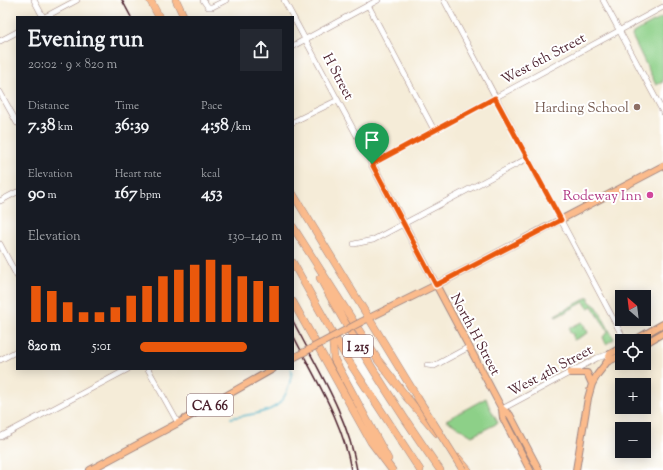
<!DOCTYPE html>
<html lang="en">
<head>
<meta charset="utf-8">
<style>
  :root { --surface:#171b24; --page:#242831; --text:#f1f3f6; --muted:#9ea1a6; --accent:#ea580c }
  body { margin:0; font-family:"Sorts Mill Goudy",serif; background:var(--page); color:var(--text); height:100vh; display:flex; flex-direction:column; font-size:15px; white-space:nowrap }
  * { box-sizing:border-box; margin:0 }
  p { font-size:13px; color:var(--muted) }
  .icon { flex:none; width:22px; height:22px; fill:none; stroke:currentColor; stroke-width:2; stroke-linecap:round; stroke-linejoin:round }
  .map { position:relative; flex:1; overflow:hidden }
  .side { position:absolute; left:16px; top:16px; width:278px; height:354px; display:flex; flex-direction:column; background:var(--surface); border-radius:0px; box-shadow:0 2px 10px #0003 }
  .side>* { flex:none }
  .needle { width:26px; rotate:332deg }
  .buttons { position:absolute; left:615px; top:290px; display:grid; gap:8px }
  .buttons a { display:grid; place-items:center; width:36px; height:36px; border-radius:0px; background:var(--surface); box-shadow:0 2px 10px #0003; font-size:20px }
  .pin { position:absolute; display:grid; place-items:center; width:34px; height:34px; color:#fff; margin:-41px -17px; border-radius:50% 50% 50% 0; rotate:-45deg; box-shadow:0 0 4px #0007 }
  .pin .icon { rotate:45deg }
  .round { display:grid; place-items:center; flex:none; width:42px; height:42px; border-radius:0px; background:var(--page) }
  .overview { display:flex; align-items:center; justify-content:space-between; height:68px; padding:0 12px }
  h1 { font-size:22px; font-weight:700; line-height:30px }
  .metrics { display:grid; grid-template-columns:repeat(3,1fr); gap:6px; height:68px; padding:4px 12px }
  .metrics div { display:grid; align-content:center }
  .metrics b { font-size:17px; font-weight:700 }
  .metrics small { font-size:11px; font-weight:400 }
  .metrics p { font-size:11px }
  .chart { height:112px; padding:8px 12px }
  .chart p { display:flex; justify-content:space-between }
  .chart svg { width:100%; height:72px; margin-top:4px; stroke:var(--accent); stroke-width:6 }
  ul { padding:0 12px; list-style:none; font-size:13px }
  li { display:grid; grid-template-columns:64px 48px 1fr; align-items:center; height:30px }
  li i { height:10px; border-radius:5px; background:var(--accent) }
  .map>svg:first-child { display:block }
  .green { fill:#8dd088; stroke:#6c785a }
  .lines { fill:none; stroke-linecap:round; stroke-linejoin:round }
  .stream { stroke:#4ab2c9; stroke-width:1.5 }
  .minor-casing { stroke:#a08682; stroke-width:6 }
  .major-casing { stroke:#a08682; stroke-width:8 }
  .highway-casing { stroke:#a08682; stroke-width:8 }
  .minor { stroke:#fff; stroke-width:5 }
  .major { stroke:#fbbb8c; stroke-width:6 }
  .highway { stroke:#fbbb8c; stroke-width:7 }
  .rail { stroke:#4a1f2b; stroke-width:1.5 }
  .major-bridge-casing { stroke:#a08682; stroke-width:8; stroke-linecap:butt }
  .highway-bridge-casing { stroke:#a08682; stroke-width:8; stroke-linecap:butt }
  .major-bridge { stroke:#fbbb8c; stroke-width:6 }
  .highway-bridge { stroke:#fbbb8c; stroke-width:7 }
  .route-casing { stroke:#fff; stroke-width:8 }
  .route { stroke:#ea580c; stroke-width:5 }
  .education-dot { fill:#8d6e63; stroke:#fff; stroke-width:1.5 }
  .hotel-dot { fill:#d1479c; stroke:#fff; stroke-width:1.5 }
  .labels { text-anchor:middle; stroke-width:4; stroke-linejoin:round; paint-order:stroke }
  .shield { fill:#fff; stroke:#80626b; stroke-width:1 }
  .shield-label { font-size:13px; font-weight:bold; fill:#4a1f2b }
  .street-label { font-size:14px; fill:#4a1f2b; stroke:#fff }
  .education-label { font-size:14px; fill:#785e54; stroke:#fff; text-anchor:end }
  .hotel-label { font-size:14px; fill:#b23c85; stroke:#fff; text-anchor:end }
</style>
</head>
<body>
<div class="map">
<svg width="663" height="470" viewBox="0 0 663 470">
  <rect width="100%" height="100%" fill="#fff"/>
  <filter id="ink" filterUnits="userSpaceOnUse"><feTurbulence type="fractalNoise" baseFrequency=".025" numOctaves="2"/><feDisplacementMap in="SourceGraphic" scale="8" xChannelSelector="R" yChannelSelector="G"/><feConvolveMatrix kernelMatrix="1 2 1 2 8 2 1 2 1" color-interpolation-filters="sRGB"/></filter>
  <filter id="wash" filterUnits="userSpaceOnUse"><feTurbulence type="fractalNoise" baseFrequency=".012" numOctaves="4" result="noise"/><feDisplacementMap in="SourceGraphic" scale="16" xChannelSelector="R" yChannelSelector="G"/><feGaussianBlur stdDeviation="0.9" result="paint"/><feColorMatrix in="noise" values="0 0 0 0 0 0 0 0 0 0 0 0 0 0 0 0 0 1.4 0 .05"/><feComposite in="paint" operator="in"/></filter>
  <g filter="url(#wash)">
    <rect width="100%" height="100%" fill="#f5ecd8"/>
    <path class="green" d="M663,17V82L656,85L632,36L633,33Z
      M589,297V301L597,307L614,339L606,344L603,337L608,331L592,306L588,308L584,302L556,317L555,315Z
      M582,322L585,326L584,329L586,328L588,333L574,340L573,337V334L570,333L569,328Z
      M486,398L489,406L498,423L472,436L446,420Z"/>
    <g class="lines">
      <path class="stream" d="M231,418C267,411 286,414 292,371L291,369"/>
    </g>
  </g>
  <g filter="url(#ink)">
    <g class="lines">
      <defs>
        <path id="minor" d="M34,0L43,17
          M203,0L208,7H212L226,0
          M284,0L372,164L663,7
          M444,0L625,341
          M603,0L663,112
          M368,5L434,130
          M45,17L77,0
          M0,41L17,32
          M293,46L378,0
          M0,92L17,123
          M293,122L338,100
          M0,201L17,192
          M0,244L17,276
          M354,244L373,240L528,158
          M0,360L17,351
          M427,365L434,366L469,347
          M148,369L178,423
          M502,409L597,358L610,354
          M0,437L128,369"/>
        <path id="major" d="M372,164L502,409L510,415L539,470
          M361,322L444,281L663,166
          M633,341L663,324
          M644,344L663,333
          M607,362L622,355
          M570,373H587L592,384
          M502,409L503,418L530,470
          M90,470L178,423L273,369
          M576,470L588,398L592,384L597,375L607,362L610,354L622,347"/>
        <path id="highway" d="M150,0L159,17
          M176,0L184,17
          M293,194L417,397
          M293,227L378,360L408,399L437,433
          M293,263L346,357L420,470
          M320,278C356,345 397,409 440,470
          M293,302L371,442L392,470
          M332,335L334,359L388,459
          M458,458L468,470"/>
      </defs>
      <use href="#minor" class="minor-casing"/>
      <use href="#major" class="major-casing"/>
      <use href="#highway" class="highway-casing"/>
      <use href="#minor" class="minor"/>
      <use href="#major" class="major"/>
      <use href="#highway" class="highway"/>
      <path class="rail" d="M122,0L131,17
        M293,321C318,370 348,416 357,470
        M293,335C315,379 343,421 351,470"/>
      <defs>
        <path id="major-bridge" d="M293,358L361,322"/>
        <path id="highway-bridge" d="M417,397L463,470"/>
      </defs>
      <use href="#major-bridge" class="major-bridge-casing"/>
      <use href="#highway-bridge" class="highway-bridge-casing"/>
      <use href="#major-bridge" class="major-bridge"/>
      <use href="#highway-bridge" class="highway-bridge"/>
    </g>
  </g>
  <g class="lines" filter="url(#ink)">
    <defs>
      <path id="route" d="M495,98L561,220L436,285L372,164Z"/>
    </defs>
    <use href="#route" class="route-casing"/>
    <use href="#route" class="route"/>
  </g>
  <circle class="education-dot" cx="637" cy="107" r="4"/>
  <circle class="hotel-dot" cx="650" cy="195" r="4"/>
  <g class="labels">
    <g class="shield">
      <rect x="343" y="335" width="30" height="22" rx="3"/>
      <rect x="187" y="394" width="46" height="22" rx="3"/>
    </g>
    <g class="shield-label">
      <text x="358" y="351">I 215</text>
      <text x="210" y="410">CA 66</text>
    </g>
    <g class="street-label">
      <text transform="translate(543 58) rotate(-28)" y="5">West 6th Street</text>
      <text transform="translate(339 76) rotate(62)" y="5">H Street</text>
      <text transform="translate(476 334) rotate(62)" y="5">North H Street</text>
      <text transform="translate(550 370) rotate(-28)" y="5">West 4th Street</text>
    </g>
    <g class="education-label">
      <text x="629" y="112">Harding School</text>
    </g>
    <g class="hotel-label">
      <text x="642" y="200">Rodeway Inn</text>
    </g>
  </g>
</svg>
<div class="buttons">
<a><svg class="needle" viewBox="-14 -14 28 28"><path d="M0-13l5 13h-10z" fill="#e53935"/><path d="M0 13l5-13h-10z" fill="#9ea1a6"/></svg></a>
<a><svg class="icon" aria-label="locate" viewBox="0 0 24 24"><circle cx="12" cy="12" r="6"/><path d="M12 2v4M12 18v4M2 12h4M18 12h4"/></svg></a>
<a>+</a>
<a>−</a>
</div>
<div class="pin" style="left:372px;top:164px;background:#1e9e55"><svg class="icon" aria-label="arrive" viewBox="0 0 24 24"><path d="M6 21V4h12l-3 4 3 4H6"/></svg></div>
<section class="side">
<div class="overview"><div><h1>Evening run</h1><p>20:02 · 9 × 820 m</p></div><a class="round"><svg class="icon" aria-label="share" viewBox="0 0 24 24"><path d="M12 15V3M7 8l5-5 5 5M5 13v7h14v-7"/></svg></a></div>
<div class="metrics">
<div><p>Distance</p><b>7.38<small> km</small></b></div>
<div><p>Time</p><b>36:39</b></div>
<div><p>Pace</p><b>4:58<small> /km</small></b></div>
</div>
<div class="metrics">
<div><p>Elevation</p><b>90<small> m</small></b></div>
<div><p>Heart rate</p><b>167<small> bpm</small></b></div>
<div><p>kcal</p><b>453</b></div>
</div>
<div class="chart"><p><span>Elevation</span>130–140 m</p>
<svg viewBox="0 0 160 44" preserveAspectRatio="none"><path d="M5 44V22M15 44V25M25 44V32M35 44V38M45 44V38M55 44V35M65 44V28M75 44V22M85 44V16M95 44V12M105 44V9M115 44V6M125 44V9M135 44V16M145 44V19M155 44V22"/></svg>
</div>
<ul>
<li><b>820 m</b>5:01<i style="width:75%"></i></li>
</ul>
</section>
</div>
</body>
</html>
